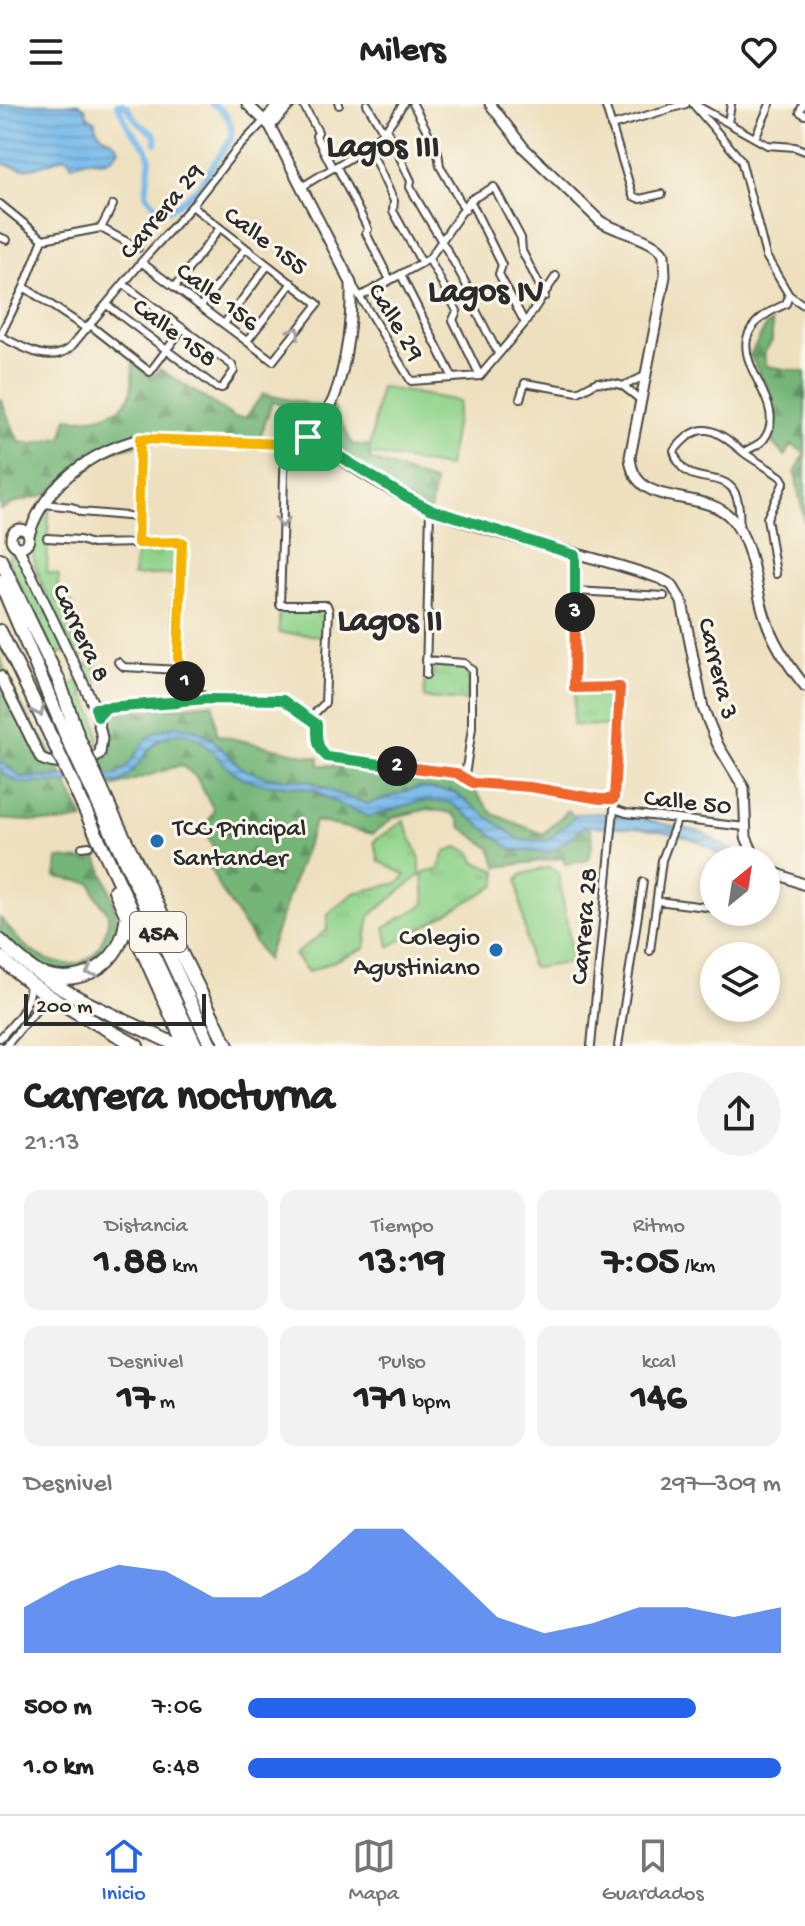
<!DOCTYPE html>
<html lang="es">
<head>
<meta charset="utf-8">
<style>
  :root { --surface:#fff; --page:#f2f2f2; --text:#222; --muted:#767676; --line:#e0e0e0; --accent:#2563eb }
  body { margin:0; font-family:"Gochi Hand",sans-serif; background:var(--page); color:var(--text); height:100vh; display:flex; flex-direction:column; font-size:30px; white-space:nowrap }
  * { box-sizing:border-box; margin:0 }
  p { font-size:26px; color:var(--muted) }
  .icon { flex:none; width:44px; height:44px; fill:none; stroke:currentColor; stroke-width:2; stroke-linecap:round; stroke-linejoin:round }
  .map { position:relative; height:942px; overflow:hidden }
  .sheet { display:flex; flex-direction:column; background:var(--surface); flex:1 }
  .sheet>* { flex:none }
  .needle { width:52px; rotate:30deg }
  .controls { position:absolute; left:700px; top:742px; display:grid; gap:16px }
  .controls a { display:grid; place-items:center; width:80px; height:80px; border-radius:50%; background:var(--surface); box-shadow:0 4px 12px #0003; font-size:40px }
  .scale { position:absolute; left:24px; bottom:20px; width:182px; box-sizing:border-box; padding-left:8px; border:4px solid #2b2b2b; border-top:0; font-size:22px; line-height:28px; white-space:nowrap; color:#2b2b2b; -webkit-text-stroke:6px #fbf7ec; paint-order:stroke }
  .pin { position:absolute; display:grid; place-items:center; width:68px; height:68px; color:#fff; margin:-34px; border-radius:16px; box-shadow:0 4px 12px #0006 }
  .km { position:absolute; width:40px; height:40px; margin:-20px; border-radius:50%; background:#222; color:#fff; font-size:22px; line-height:40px; text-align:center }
  .round { display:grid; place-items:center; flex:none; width:84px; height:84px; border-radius:42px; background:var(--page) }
  .headline { display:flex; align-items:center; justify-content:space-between; height:136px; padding:0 24px }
  h1 { font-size:44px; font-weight:700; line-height:60px }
  .figures { display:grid; grid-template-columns:repeat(3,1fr); gap:12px; height:136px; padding:8px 24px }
  .figures div { display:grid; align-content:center; border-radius:16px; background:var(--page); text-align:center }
  .figures b { font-size:40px; font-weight:700 }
  .figures small { font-size:22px; font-weight:400 }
  .figures p { font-size:22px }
  .chart { height:224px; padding:16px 24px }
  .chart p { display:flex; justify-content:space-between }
  .chart svg { width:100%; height:144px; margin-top:8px; fill:var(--accent); opacity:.7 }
  ul { padding:0 24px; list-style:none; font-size:26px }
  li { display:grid; grid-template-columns:128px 96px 1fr; align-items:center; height:60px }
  li i { height:20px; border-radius:10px; background:var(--accent) }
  header { display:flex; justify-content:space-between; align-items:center; height:104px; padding:0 24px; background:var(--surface); font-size:36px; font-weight:700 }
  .dock { display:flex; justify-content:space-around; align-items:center; height:112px; border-top:2px solid var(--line); background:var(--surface); font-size:22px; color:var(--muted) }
  .dock a { display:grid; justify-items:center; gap:4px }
  .dock .on { color:var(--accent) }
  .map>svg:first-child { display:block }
  .grass { fill:url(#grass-tufts); stroke:#5e805c; stroke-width:2 }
  .forest { fill:url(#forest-firs); stroke:#507052; stroke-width:2 }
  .pitch { fill:#92d48c; stroke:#5e805c; stroke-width:2 }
  .water { fill:url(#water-rules); stroke:#50728b; stroke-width:2 }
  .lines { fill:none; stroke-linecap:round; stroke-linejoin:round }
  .canal { stroke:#75b9eb; stroke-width:6 }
  .street-casing { stroke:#484641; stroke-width:10 }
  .secondary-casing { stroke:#484641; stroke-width:13 }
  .highway-casing { stroke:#484641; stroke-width:16 }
  .street { stroke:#fff; stroke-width:6 }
  .secondary { stroke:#fff; stroke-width:9 }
  .highway { stroke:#fff; stroke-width:12 }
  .highway-bridge-casing { stroke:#484641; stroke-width:16; stroke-linecap:butt }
  .highway-bridge { stroke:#fff; stroke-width:12 }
  .oneway { stroke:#a0a0a0 }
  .split-1-casing { stroke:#fff; stroke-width:16 }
  .split-2-casing { stroke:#fff; stroke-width:16 }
  .split-3-casing { stroke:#fff; stroke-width:16 }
  .split-4-casing { stroke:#fff; stroke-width:16 }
  .split-1 { stroke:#f5b400; stroke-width:10 }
  .split-2 { stroke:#22a559; stroke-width:10 }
  .split-3 { stroke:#f0652b; stroke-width:10 }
  .split-4 { stroke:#22a559; stroke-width:10 }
  .poi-dot { fill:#1f6fb2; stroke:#fbf7ec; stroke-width:3 }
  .labels { text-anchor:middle; stroke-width:6; stroke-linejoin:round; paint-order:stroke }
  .shield { fill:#fbf7ec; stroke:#696865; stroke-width:2 }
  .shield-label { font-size:24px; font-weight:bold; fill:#2b2b2b }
  .street-label { font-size:26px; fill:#2b2b2b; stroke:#fbf7ec }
  .poi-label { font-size:26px; fill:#2b2b2b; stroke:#fbf7ec; text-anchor:start }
  .district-label { font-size:34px; font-weight:bold; fill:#2b2b2b; stroke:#fbf7ec }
</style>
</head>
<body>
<header><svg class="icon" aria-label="menu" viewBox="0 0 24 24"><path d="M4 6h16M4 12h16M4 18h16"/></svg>Milers<svg class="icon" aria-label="heart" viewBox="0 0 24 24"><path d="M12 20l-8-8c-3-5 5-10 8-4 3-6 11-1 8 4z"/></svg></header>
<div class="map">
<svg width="805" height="942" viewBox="0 0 805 942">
  <defs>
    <pattern id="grass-tufts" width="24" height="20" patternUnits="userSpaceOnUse" patternTransform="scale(2)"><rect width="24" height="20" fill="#92d48c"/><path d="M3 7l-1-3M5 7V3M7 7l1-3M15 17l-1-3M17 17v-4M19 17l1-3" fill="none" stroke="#7eb679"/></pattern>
    <pattern id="forest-firs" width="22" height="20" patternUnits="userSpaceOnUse" patternTransform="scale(2)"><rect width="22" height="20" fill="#75b678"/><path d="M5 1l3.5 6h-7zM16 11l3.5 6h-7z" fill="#609463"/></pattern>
    <pattern id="water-rules" width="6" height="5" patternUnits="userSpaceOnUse" patternTransform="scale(2)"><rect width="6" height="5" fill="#75b9eb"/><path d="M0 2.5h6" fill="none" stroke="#6097bf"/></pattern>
  </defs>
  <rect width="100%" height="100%" fill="#fbf7ec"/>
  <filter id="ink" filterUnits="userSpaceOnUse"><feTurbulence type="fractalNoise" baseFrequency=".0125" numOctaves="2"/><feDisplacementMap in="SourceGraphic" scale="16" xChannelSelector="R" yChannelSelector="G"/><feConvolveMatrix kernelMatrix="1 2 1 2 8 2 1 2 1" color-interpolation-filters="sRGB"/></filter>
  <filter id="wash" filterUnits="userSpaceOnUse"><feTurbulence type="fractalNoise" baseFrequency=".006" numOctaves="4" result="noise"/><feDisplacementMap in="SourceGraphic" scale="32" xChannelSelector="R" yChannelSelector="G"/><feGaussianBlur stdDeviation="1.8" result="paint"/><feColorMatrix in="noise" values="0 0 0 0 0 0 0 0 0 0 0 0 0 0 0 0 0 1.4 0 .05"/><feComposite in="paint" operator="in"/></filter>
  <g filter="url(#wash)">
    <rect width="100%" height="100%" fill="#eee0be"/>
    <path class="grass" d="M49,406L47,468L59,471L56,497L72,499V529L81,530L82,560L97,561V595C85,571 73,546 61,521C46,490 12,433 49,406Z
      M137,444H179L177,470L133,472Z
      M15,448L19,450L66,548L53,550L8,455L10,449Z
      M279,503L326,504V532L279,529Z
      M434,558L468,562V597L424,594L425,575L433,573Z
      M78,577C88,600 106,626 95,651L90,646L73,601L70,582Z
      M617,585V622L573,621L575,586Z
      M404,717L420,755V771L370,812L365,844L308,868L294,851L327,826L328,810L354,789L398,779L406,771L379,757L374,737Z
      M457,743L471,748L475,758L497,767L496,781L389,843L385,823L425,800L423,768L438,766L445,748Z"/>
    <path class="forest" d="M772,218V237L764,249L766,262L805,268V421L795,369L805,349L792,341L785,352L772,339L776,301L750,251L766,222Z
      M133,259L151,274L160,265L234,313H246L263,290L319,302H333L352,340L370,342V355L435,379L430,408L326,351L301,347L313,310L272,298L258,339L148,338L94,352L45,391L17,398L0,406V294L19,338L34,340L63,333L67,314C86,317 121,313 130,291C133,282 132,268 133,259Z
      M0,552L13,589L45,638L84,715L58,719L0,715Z
      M213,599L217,631L319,654V661L411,666L457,676L475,687L493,710L543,730L568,706L591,727L592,742L588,756L565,760L563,754L498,763L490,744L461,723L459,716L452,709L428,705L394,713L373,730L315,717L266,856L218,781L208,759L219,755L204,726L214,706L196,673L181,661L97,688L86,662L108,653L103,611Z
      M91,750H96C103,770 115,793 116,815C119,854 79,876 44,865C28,860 13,844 0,833V814C12,827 20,840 35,849C62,865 89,867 103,835C106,828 109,819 108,811C106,802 99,799 95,790C93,787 93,782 91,779L55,773L58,754L91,757Z"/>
    <path class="pitch" d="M380,283L459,297L448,363L369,350Z
      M549,763L558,768L573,856L569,859L534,864L530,860L517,776L523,770Z"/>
    <path class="water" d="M0,0H79L85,4L88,13L95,17C96,35 114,32 119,45C110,59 106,57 91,56C84,55 78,59 72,61L69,55L64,53C36,62 31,71 0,58Z
      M176,621L196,626L211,634L243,665L268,673L309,677L333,688L368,700L419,683L454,688L520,736L547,737L578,710L613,709L701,728L739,751L740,756C718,756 714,743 695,736C660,723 621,723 584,722L551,749L513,746L450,698L420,697L369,713C356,707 341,702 329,695C323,692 319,688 313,686C289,679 262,685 239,672C218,660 202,624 174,630C146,637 144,662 120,679H18L0,667V656L21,673L117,671C135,659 136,643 151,631C158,626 168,624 176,621Z"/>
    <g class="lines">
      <path class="canal" d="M117,0L129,24L146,44L150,55L146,90L155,101L169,106L197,85L230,36C235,20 226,7 212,0
        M121,0L127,3L137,18L155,31L156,39"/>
    </g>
  </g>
  <g filter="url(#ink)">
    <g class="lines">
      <defs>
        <path id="street" d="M303,0L318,28L316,32L332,63L338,65L368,125L366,129L390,176
          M339,0V1
          M367,0L381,24L387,26L411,77L410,83C429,118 451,150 469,186V193L498,249
          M413,0L438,48L440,62L465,106
          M605,0L633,92L640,95L662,90
          M693,0L741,56L766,152L789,191L786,200C693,239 797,291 764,335C760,341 750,344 744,348
          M803,0L800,8L805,11
          M696,1L767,41L795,43L805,47
          M728,19L731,0
          M611,22L686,0
          M755,34L770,0
          M369,43L394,97L393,107L422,159
          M302,83C345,54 376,48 403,0
          M470,96L502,161L499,170L525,219
          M0,100L43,135L101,124L138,144
          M101,124L113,101
          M0,133L7,136
          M43,135L24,183L0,232C21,242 49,261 70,244L149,149L192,102L235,47L266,15
          M429,155L457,207L453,216L480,272
          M141,158L273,257L318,200L192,102
          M401,171L453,274
          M352,180L411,277L480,272L525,219L556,172
          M24,183L87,225
          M175,183L219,125
          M789,191L805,202
          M361,192L429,155L470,96L494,83L521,134L522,147L545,192
          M107,201L217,284H222L234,267L232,261L123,180
          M201,202L245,145
          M224,220L268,161
          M90,221L150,268L183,224
          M247,237L292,179
          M623,282L645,272
          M520,295L525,279L578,288L597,278L617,280L623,282L642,297
          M285,340L280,501H327L329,507L325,599L310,614
          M44,400L72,403L81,408L138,413
          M739,425C745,344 687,399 674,347C700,313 715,325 743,348C755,357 769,364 781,373L784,378L767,414L776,470
          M47,434L80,436L92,440L182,438C180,467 170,552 184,575C189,583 200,589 208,595
          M138,439L140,335
          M575,451L574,584L620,583L614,705L591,942
          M575,487L664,492
          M426,556L464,559L472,566V624L465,672
          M118,558L124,563L180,566
          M426,571L430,405
          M177,599L186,578
          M95,604L208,595L283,596L317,620C317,636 316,650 335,656L456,669L473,679L530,683L600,695H614
          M614,705L626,709L745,723
          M82,743L89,742
          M657,797L714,804
          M650,847L662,756L677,716
          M0,934C18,915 29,905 30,878
          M6,942L38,904L59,898
          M618,942L643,778"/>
        <path id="secondary" d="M247,0L270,22L351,179C352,212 347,259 335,291C330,306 318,320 308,333
          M490,0L524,44L600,117C618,129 655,134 664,151L665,172L630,353C634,408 704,382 732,415C755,443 754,481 765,513C773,539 788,561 805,582
          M266,15L279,0
          M270,22L290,0
          M11 434a9 9 0 1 1 18 0a9 9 0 1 1-18 0Z
          M29,431C45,380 90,348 140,335L285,340L308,333C346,359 388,387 431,405C505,436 586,448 661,475L672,481L682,498L703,604L718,641L744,684L746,733L756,756
          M0,572L41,655C55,662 88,662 100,650L102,634L95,604L18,443
          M766,765L805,781"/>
        <path id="highway" d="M0,455L59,577L78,633
          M0,477L67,634
          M0,527L53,637
          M113,711L227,942
          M105,714L211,942
          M91,719L196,942
          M115,786L185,942
          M0,836C50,889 114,910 178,942
          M0,853C38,891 90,915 137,942
          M42,870C82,884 122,859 126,816"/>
      </defs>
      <use href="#street" class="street-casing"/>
      <use href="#secondary" class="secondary-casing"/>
      <use href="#highway" class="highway-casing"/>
      <use href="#street" class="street"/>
      <use href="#secondary" class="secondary"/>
      <use href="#highway" class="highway"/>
      <defs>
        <path id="highway-bridge" d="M78,633L113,711
          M67,634L105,714
          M53,637L91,719"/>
      </defs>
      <use href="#highway-bridge" class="highway-bridge-casing"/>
      <use href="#highway-bridge" class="highway-bridge"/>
    </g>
    <defs><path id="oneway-chevron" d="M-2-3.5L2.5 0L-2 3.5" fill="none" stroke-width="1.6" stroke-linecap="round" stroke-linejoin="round" transform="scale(2)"/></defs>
    <g class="oneway">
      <use href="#oneway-chevron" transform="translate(295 228) rotate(-52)"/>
      <use href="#oneway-chevron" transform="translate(282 418) rotate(92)"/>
      <use href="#oneway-chevron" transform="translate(39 607) rotate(64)"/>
      <use href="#oneway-chevron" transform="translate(91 867) rotate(154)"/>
    </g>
  </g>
  <g class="lines" filter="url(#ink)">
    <defs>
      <path id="split-1" d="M185,577L178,554L182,438L138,439L140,335L285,340L308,333"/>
      <path id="split-2" d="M185,577L177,599L106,604L98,613L95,604L208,595L283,596L317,620C317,634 316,643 327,653L397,662"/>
      <path id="split-3" d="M397,662L456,669L473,679L530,683L600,695H614L620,583L574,584L575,508"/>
      <path id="split-4" d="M308,333L406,393L430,405L575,451V508"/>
    </defs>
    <use href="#split-1" class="split-1-casing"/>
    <use href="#split-2" class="split-2-casing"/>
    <use href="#split-3" class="split-3-casing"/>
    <use href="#split-4" class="split-4-casing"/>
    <use href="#split-1" class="split-1"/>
    <use href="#split-2" class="split-2"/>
    <use href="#split-3" class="split-3"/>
    <use href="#split-4" class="split-4"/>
  </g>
  <g class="poi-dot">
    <circle cx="157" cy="737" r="8"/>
    <circle cx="496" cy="846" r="8"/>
  </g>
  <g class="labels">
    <rect class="shield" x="130" y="808" width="56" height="40" rx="6"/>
    <g class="shield-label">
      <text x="158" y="836">45A</text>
    </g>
    <g class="street-label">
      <text transform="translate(160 106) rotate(-50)" y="9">Carrera 29</text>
      <text transform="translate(267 135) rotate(37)" y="9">Calle 155</text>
      <text transform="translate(219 191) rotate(37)" y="9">Calle 156</text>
      <text transform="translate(398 217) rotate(59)" y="9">Calle 29</text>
      <text transform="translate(176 227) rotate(37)" y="9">Calle 158</text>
      <text transform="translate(83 528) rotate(65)" y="9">Carrera 8</text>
      <text transform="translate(720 564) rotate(76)" y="9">Carrera 3</text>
      <text transform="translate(688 696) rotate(6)" y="9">Calle 50</text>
      <text transform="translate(582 822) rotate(-85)" y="9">Carrera 28</text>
    </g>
    <g class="poi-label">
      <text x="173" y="731">TCC Principal<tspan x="173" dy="30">Santander</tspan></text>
      <text x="480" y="840" text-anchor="end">Colegio<tspan x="480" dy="30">Agustiniano</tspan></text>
    </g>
    <g class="district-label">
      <text x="383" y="51">Lagos III</text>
      <text x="486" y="196">Lagos IV</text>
      <text x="390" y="525">Lagos II</text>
    </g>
  </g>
</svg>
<div class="controls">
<a><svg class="needle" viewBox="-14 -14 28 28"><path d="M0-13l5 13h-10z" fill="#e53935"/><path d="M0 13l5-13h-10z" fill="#767676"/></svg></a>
<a><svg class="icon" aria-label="layers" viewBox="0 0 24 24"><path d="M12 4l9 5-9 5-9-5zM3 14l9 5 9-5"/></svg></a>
</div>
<div class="scale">200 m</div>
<div class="pin" style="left:308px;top:333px;background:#1e9e55"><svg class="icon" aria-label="arrive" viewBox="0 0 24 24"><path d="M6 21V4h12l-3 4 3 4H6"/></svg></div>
<b class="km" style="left:185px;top:577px">1</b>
<b class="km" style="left:397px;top:662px">2</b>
<b class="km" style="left:575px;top:508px">3</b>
</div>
<section class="sheet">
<div class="headline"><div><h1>Carrera nocturna</h1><p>21:13</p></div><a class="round"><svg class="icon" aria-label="share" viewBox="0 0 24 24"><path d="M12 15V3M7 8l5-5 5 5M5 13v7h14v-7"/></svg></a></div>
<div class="figures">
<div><p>Distancia</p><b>1.88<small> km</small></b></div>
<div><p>Tiempo</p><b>13:19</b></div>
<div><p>Ritmo</p><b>7:05<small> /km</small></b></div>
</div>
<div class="figures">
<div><p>Desnivel</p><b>17<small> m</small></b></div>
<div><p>Pulso</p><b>171<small> bpm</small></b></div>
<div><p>kcal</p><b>146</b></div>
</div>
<div class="chart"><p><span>Desnivel</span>297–309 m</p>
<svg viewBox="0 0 160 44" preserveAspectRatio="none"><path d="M0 44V30L10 22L20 17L30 19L40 27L50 27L60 19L70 6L80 6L90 19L100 33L110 38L120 35L130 30L140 30L150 33L160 30V44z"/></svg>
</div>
<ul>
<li><b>500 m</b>7:06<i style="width:84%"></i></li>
<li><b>1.0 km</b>6:48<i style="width:100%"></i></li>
</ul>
</section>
<nav class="dock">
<a class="on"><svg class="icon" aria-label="home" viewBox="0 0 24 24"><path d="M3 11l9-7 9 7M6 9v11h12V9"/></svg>Inicio</a>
<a><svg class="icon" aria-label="map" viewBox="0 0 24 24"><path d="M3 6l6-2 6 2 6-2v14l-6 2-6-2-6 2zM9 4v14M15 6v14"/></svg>Mapa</a>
<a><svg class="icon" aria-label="saved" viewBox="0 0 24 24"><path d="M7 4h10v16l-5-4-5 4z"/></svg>Guardados</a>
</nav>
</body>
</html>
